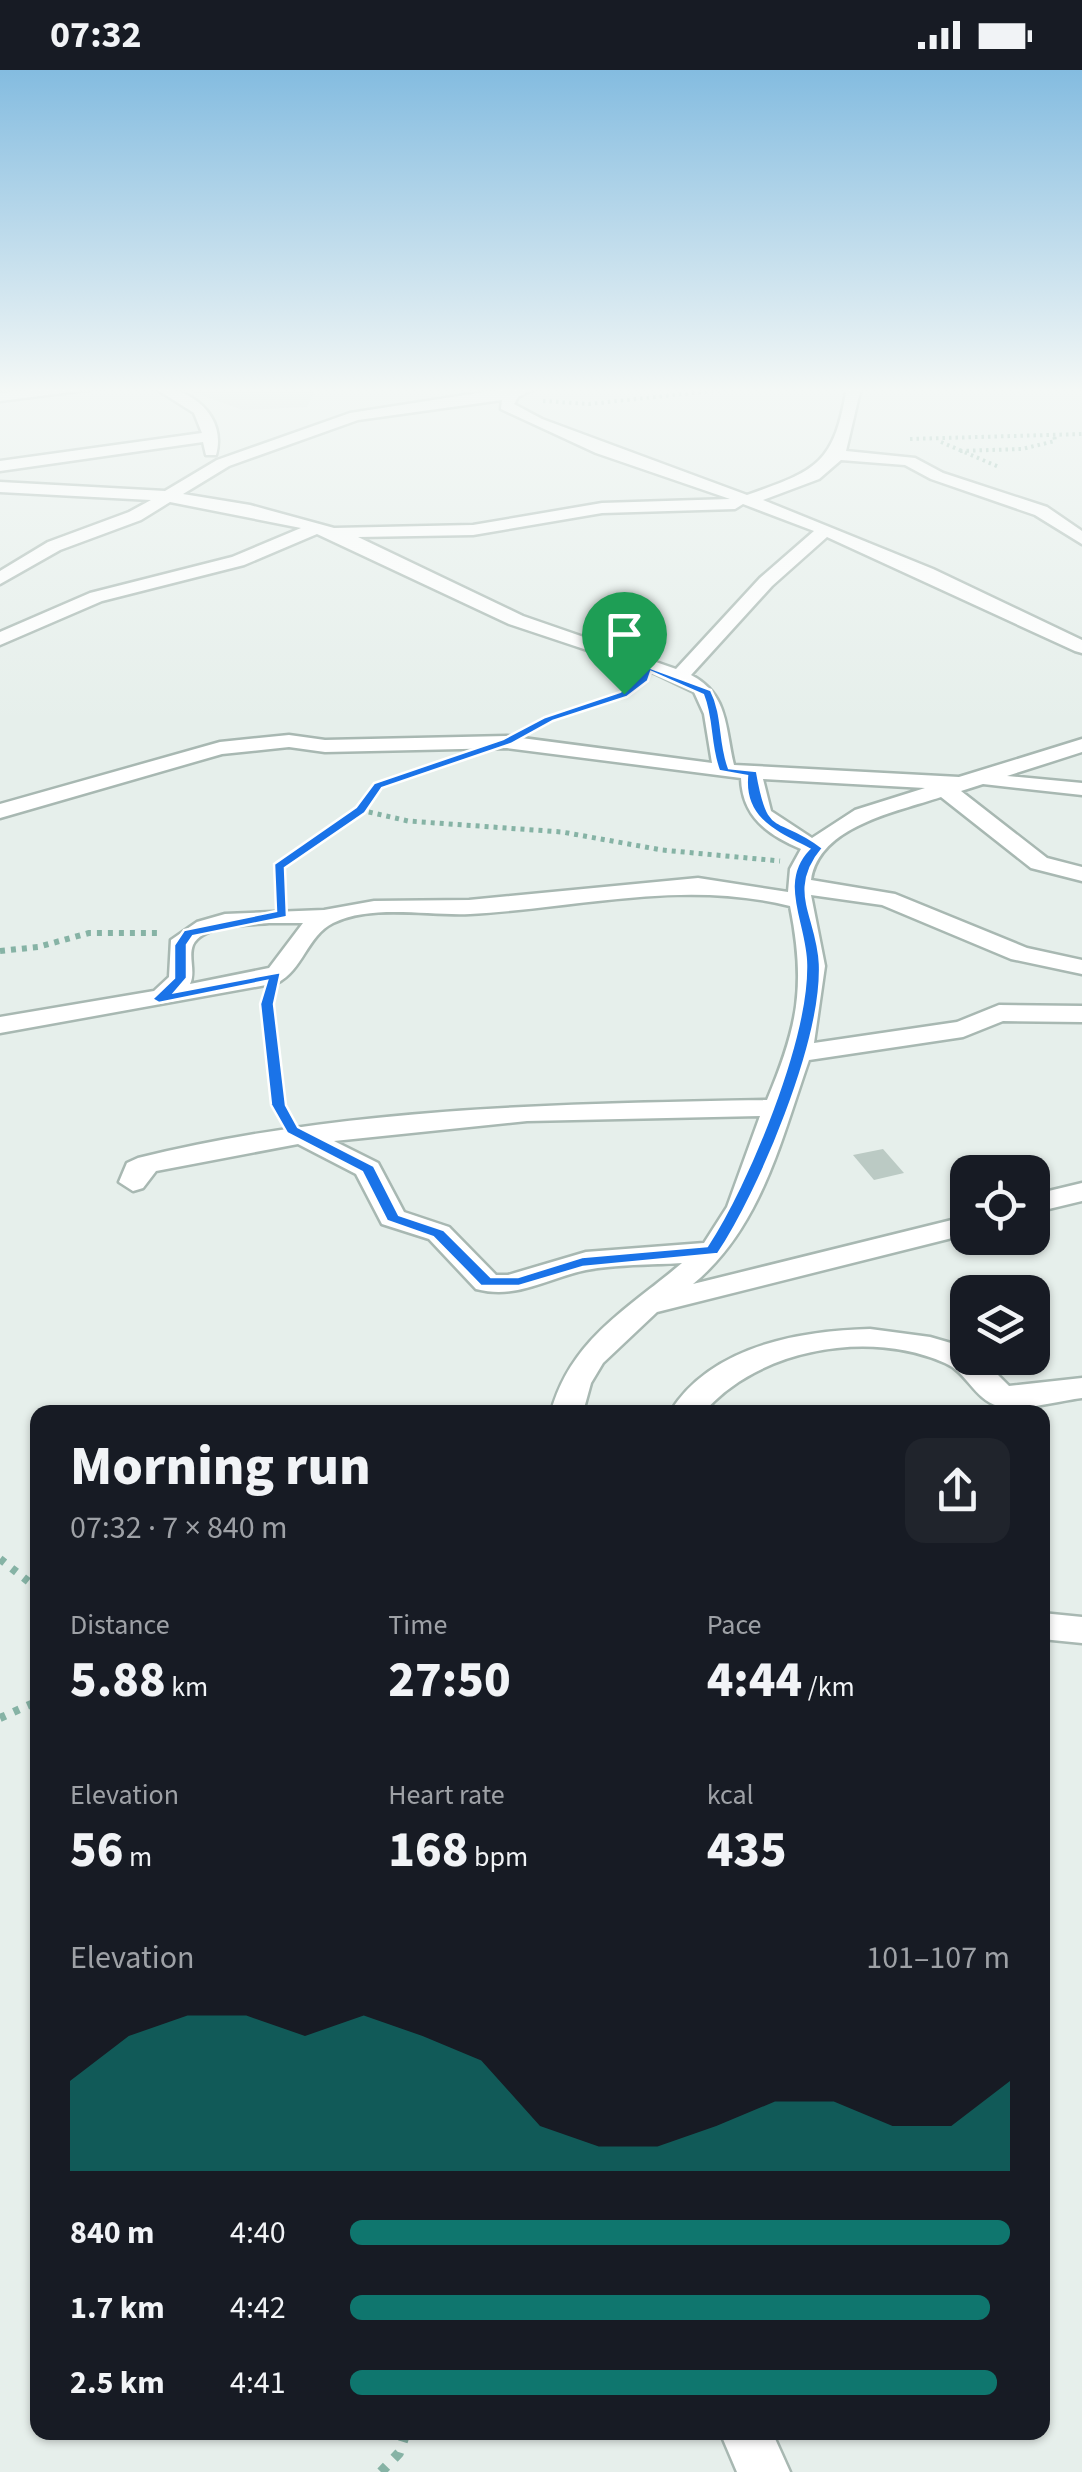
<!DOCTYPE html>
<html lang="en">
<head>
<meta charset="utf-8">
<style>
  :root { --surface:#171b24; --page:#20242c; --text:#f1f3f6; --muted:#9ea1a6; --accent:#0f766e }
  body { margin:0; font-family:"Source Sans 3",sans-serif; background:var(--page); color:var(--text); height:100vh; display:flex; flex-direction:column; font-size:38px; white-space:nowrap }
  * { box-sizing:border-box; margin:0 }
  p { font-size:32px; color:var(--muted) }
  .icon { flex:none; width:55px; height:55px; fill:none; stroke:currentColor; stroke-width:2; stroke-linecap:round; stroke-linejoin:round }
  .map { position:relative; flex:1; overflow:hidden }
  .sheet { position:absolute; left:30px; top:1335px; width:1020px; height:1035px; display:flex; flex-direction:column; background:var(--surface); border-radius:20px; box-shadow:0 2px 8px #0004 }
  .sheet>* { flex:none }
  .controls { position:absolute; left:950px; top:1085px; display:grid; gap:20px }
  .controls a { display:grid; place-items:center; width:100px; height:100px; border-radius:20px; background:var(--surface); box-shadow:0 2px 8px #0004; font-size:50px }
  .pin { position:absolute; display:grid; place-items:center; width:85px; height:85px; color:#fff; margin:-102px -42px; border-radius:50% 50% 50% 0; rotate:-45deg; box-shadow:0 0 10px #0007 }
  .pin .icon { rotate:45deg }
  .round { display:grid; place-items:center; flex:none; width:105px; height:105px; border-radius:20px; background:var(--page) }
  .overview { display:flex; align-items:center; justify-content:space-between; height:170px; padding:0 40px }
  h1 { font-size:55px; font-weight:800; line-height:75px }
  .figures { display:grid; grid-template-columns:repeat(3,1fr); gap:15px; height:170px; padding:10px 40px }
  .figures div { display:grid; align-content:center }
  .figures b { font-size:50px; font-weight:800 }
  .figures small { font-size:28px; font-weight:400 }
  .figures p { font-size:28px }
  .chart { height:280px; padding:20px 40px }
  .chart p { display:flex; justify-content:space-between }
  .chart svg { width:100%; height:180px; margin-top:10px; fill:var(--accent); opacity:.7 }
  ul { padding:0 40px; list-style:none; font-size:32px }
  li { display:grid; grid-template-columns:160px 120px 1fr; align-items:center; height:75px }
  li i { height:25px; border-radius:12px; background:var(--accent) }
  .status { display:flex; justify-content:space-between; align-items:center; height:70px; padding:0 50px; background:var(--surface); direction:ltr }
  .status svg { height:28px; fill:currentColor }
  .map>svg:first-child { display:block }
  .built { fill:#d4dfda }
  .building { fill:#bbcac4 }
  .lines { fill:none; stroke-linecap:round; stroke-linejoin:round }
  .minor-casing { stroke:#a8b8b2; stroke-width:5 }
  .path-far4 { stroke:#86b3a5; stroke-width:4; stroke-dasharray:2.5 4; stroke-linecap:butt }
  .path-far3 { stroke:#86b3a5; stroke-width:5; stroke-dasharray:4 5; stroke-linecap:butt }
  .path-far2 { stroke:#86b3a5; stroke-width:6; stroke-dasharray:5 6; stroke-linecap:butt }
  .path-far1 { stroke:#86b3a5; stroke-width:8; stroke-dasharray:6 9; stroke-linecap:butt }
  .path { stroke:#86b3a5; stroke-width:10; stroke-dasharray:8 11; stroke-linecap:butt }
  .minor { fill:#fff; fill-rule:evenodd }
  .route { fill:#1a73e8; stroke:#fff; stroke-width:2.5; fill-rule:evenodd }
</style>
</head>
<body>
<div class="status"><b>07:32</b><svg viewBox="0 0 49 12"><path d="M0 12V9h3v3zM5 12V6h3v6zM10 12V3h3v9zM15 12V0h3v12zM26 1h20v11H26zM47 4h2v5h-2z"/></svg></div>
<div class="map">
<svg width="1082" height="2402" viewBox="0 0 1082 2402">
  <rect width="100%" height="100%" fill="#e6efeb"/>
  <path class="built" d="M178,317H316L307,337L243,340Z"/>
  <path class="building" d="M883,1079L904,1103L874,1110L853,1085Z"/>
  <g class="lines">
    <defs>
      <path id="minor" d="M58,317H110L0,331V323Z
        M153,317C191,317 227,346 216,385H206L203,372L0,401V391L202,363L194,343Z
        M517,317H538L518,327L514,334L542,349L747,425C818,400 834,394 847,317H861L846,381L915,388L943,403L1047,437L1082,461V474L1035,445L931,409L905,395L841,390L819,409L763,430L933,499L1082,570V583L1075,581L827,467L772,516L691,605C729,625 725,658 734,695L959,707L1082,669V682L1007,706L1082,713V725L983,714L961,721L1047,788L1082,797V811L1031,798L941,727C896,742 819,756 811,810L895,824L1027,878L1082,890V904L1011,889L882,835L811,825L825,896L814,973L957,952L999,935L1082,936V952L1003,951L963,967L809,990C781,1070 761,1158 693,1214L968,1146V1164L657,1242L603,1293L591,1313L583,1342H551C571,1269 628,1239 682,1193C650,1195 617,1194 586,1200C547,1208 517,1230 476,1219L429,1169L382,1154L356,1104L298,1074L156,1101L143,1118L133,1121L119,1112L127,1093L138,1088C343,1037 557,1034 767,1030C798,956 806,916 790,836C682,809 579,838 470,844C428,846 372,834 333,853C307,866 303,900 277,913L0,963V947L154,921L169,907L171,870L197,852L225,844L324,840L374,831L469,830L698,808L788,822L790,799L801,779C768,765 742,747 741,708L507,678L325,682L289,677L222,684L0,748V734L220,672L289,665L325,670L507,666L712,693L704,644L694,622L650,601L509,554L317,464L244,495L102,531L0,575V562L90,523L232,487L301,458L170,432L141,450L60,480L0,514V501L48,472L129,442L151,430L0,422V412L165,421L217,390L350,343ZM502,330L501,339L596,383L730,429L602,433L473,455L334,458L250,435L183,424L229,396L358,350ZM743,434L814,461L760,508L676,599L523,546L358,467L473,465L602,443L735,439ZM763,709L925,718L855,740L812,768L771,741ZM269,853H303L269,898L190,914C196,902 188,887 193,875C203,854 250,855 269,853ZM760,1046L727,1137L704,1173L586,1182L508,1205H496L449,1157L404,1142L378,1093L334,1071L527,1051Z
        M1082,1113V1131L1032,1143V1125Z
        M870,1259L930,1267L968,1278V1288H981L1009,1316L1082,1308V1328C1057,1331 1022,1342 998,1336C974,1329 967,1302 945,1293C869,1259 758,1279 704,1342H670C711,1276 798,1261 870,1259Z
        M1042,1543L1082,1547V1573L1042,1569Z
        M720,2362H772L790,2402H737Z"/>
    </defs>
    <use href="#minor" class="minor-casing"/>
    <path class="path-far4" d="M543,331L589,334L749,317
      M910,369L1082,364
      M941,372L999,397
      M960,381L1022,379L1055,371L1054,364"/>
    <path class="path-far3" d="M539,654L624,625L641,611
      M360,740L408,751L562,762L662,780L780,791
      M280,828L278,797L360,740L378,715L435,697"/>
    <path class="path-far2" d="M0,881L38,877L89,863H161
      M268,930L279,1035L284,1045"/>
    <path class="path-far1" d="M0,1489L38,1519
      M0,1648L38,1631"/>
    <path class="path" d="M381,2402L399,2383L406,2362"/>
    <use href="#minor" class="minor"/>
  </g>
  <linearGradient id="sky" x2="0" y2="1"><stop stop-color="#84bce0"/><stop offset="0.49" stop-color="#f4f8f6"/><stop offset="1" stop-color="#f4f8f6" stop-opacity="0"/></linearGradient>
  <rect width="1082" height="653" fill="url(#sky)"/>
  <path class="route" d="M643,595L711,620C724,645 719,672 729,698L757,701C769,771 776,742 823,778C787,821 818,846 820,894C823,971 760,1121 718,1184L583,1197L519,1216H481L433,1167L387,1151L362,1102L287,1063L271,1035L260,934L267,911L159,933L152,929L174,908V875L184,860L276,841L274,794L356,737L374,713L503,669L545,647L620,622L639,607ZM651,602L703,625C713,650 709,675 719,701L747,706C743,749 776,762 809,779C776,813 806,854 806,895C807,970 748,1114 707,1176L582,1187L518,1207H491L444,1160L399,1145L374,1096L298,1057L286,1035L274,934L281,902L175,922L187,908V875L193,866L287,847L285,798L365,743L382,718L511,674L553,651L627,627L648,611Z"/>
</svg>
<div class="controls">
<a><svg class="icon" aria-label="locate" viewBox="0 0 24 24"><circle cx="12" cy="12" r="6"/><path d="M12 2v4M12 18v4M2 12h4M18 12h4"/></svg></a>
<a><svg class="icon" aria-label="layers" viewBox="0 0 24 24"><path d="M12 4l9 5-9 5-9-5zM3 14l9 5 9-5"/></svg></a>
</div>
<div class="pin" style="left:624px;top:624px;background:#1e9e55"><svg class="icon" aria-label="arrive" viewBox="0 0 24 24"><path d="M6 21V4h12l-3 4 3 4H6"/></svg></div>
<section class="sheet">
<div class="overview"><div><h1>Morning run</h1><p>07:32 · 7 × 840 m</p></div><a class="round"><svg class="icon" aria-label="share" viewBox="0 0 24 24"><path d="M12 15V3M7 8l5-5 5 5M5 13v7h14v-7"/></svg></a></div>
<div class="figures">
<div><p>Distance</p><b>5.88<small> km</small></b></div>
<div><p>Time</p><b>27:50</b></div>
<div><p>Pace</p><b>4:44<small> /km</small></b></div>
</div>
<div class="figures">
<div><p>Elevation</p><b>56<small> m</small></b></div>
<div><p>Heart rate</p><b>168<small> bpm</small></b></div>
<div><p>kcal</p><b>435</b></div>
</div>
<div class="chart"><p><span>Elevation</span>101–107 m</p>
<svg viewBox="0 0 160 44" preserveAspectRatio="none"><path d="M0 44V22L10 11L20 6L30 6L40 11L50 6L60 11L70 17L80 33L90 38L100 38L110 33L120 27L130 27L140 33L150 33L160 22V44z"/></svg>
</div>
<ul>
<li><b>840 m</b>4:40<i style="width:100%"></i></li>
<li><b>1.7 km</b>4:42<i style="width:97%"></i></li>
<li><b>2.5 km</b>4:41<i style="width:98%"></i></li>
</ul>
</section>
</div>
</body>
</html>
